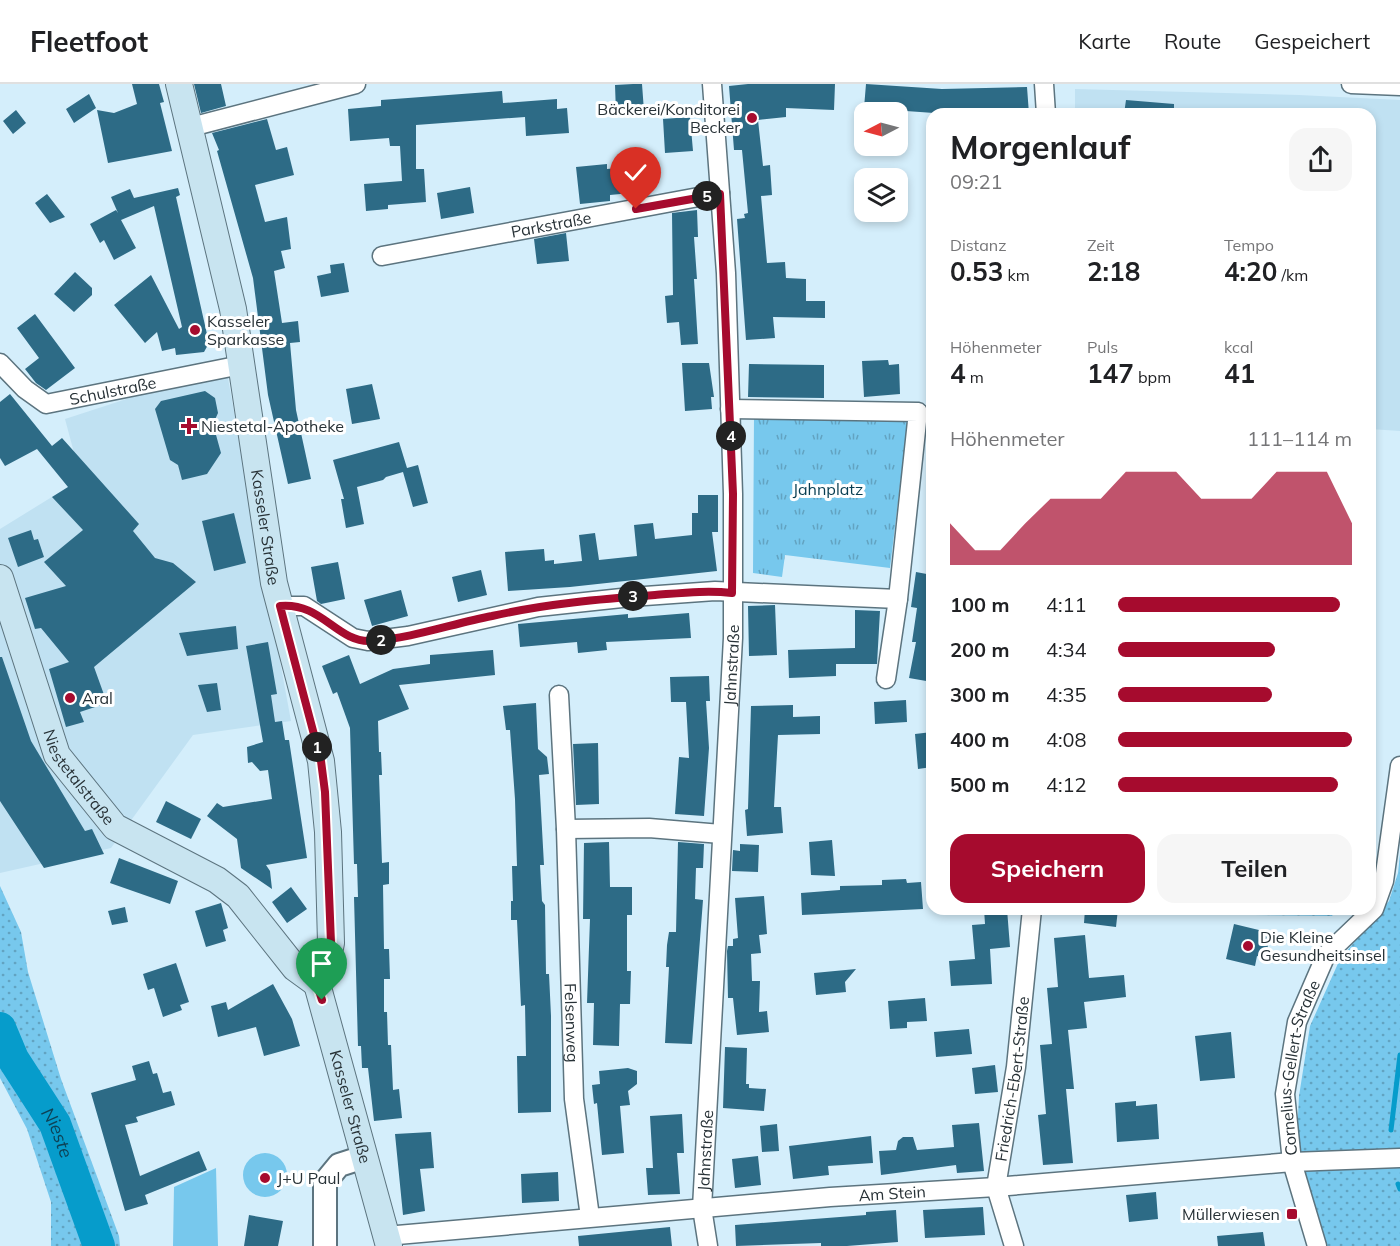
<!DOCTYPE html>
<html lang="de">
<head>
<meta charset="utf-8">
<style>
  :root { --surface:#fff; --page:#f6f6f6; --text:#202124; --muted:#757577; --line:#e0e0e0; --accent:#a60b2e }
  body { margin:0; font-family:Mulish,sans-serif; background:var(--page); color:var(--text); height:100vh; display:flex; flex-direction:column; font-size:22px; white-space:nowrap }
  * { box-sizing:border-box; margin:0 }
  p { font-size:20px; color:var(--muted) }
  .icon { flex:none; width:33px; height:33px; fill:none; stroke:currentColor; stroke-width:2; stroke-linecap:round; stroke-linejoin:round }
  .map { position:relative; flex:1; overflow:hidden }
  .sheet { position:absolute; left:926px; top:24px; width:450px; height:807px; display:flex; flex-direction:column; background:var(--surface); border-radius:18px; box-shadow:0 3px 9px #0003 }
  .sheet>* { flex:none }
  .needle { width:39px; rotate:264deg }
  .buttons { position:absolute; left:854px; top:18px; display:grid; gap:12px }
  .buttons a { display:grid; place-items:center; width:54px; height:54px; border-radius:12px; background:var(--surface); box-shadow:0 3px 9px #0003; font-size:30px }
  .pin { position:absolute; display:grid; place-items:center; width:51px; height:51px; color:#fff; margin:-62px -26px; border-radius:50% 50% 50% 0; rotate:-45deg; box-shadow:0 0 6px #0007 }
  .pin .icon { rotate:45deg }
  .km { position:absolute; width:30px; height:30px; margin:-15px; border-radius:50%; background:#222; color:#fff; font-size:16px; line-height:30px; text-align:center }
  .round { display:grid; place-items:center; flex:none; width:63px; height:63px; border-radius:18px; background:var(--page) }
  .head { display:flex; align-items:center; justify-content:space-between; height:102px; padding:0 24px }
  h1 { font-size:33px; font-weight:700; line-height:45px }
  .metrics { display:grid; grid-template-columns:repeat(3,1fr); gap:9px; height:102px; padding:6px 24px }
  .metrics div { display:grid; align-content:center }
  .metrics b { font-size:26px; font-weight:700 }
  .metrics small { font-size:16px; font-weight:400 }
  .metrics p { font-size:16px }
  .chart { height:168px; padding:12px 24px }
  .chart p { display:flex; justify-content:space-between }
  .chart svg { width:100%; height:108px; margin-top:6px; fill:var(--accent); opacity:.7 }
  .action { display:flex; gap:12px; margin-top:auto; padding:12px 24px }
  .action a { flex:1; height:69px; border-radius:18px; background:var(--accent); color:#fff; font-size:24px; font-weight:700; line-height:69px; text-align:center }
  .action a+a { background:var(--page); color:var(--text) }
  ul { padding:0 24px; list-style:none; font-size:20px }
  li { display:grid; grid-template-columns:96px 72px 1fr; align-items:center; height:45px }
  li i { height:15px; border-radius:8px; background:var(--accent) }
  header { display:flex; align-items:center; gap:36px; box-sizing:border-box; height:84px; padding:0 30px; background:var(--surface); border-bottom:2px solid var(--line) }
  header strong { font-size:28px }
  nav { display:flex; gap:33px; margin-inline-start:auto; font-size:21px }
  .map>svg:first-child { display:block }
  .built { fill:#c0e1f2 }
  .grass { fill:url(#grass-dots) }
  .park { fill:url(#park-tufts) }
  .garden { fill:url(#garden-furrows) }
  .pitch { fill:#77c8ed }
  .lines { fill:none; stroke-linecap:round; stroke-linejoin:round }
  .stream { stroke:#069ccb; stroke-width:5 }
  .river { stroke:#069ccb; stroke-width:32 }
  .building { fill:#2d6b86 }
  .minor-casing { stroke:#5c747f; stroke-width:21 }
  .tertiary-casing { stroke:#5c747f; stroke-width:26 }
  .secondary-casing { stroke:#5c747f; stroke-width:28 }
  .minor { stroke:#fff; stroke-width:18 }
  .tertiary { stroke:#fff; stroke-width:22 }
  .secondary { stroke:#c8e4f0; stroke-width:26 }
  .route-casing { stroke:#fff; stroke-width:12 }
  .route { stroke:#a60b2e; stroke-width:8 }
  .poi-dot { fill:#a60b2e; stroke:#fff; stroke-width:2 }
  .labels { text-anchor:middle; stroke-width:6; stroke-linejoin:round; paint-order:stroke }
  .poi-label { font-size:16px; fill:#273136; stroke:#fff; text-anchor:start }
  .street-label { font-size:16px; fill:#273136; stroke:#fff }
  .park-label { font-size:16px; fill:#073d51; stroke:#fff }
  .water-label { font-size:18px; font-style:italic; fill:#0e4256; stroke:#fff }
</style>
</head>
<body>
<header>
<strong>Fleetfoot</strong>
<nav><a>Karte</a><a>Route</a><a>Gespeichert</a></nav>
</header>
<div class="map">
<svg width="1400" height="1162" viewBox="0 0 1400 1162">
  <defs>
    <pattern id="grass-dots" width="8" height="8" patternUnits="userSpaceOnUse" patternTransform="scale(1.5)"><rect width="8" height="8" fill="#77c8ed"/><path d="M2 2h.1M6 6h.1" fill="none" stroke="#62a3c1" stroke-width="1.8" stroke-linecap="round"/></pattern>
    <pattern id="park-tufts" width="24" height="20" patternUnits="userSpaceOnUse" patternTransform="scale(1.5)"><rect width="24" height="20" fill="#77c8ed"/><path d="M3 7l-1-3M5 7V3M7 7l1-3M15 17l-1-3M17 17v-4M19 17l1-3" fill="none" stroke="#62a3c1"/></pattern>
    <pattern id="garden-furrows" width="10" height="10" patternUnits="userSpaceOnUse" patternTransform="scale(1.5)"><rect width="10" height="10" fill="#77c8ed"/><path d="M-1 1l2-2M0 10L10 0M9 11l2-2" fill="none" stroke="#62a3c1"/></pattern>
  </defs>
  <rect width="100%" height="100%" fill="#d4eefb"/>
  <path class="built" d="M1075,5L1299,11L1400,16V347L1370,345V30H1075Z
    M227,289L291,637L193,651L111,764L0,789V445L81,395L65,335L145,309Z"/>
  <path class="grass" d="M1400,770V1162H1327L1310,1122L1296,1071L1299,1012L1310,942L1340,875L1389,817L1398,789Z
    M0,802L21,848L28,888L61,995L119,1152L120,1162H51V1118L27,1045L0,994Z"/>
  <path class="park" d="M754,332L908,336L890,484L785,471L782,493L753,489Z"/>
  <path class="garden" d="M1184,825H1337L1332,832L1184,830Z"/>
  <path class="pitch" d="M243 1091a22 22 0 1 1 44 0a22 22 0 1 1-44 0Z
    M216,1084L218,1162H173L174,1103Z"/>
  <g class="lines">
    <path class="stream" d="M1391,1046L1400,971
      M1398,1100L1400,1105"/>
    <path class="river" id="s1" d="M0,944L13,975L55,1040L99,1162"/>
  </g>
  <path class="building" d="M132,0H159L164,18L160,19L172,67L108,79L97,26L114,29L137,20Z
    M194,0H221L226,22L201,29Z
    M633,0H642L644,27L616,29L615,1Z
    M748,0H835L834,26L786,24V33L758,36L763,82L770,81L772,111L761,112L767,179L785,178L786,194L806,195V217H825V234L773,233L775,254L746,256L737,135L745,134L744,130L748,129L742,66H734L729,2Z
    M866,0L942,5L1027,3L1029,30H948L864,24Z
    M502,7L503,19L557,15V25L567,24L569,49L526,52L525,33L416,41V85H424L426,118L388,121V125L366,127L364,100L402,97L400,62H390L389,54L350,57L348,25L381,22V16Z
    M89,10L96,24L74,39L66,25Z
    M1126,16L1174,20V30H1124Z
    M16,26L26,39L13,50L3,37Z
    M690,33L693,67L665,69L663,35Z
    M267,35L276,66L287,63L294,91L255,101L265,138L287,133L291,165L281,167L285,184L274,187L282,239L298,237L300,258L290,259L296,326L311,395L288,400L268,311L253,194L217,67L219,66L212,49Z
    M607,80V85L649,81L651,107L610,111V117L580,120L576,83Z
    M470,103L474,129L441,135L437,109Z
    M178,104L180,111L176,113L209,259L204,268L176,271L175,264L162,267L157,248L145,259L114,221L151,191L179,245L182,243L154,122L121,136L136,164L114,176L104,156L100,159L90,140L116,126L118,129L111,113L130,105L134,114Z
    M47,110L65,133L50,139L35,119Z
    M697,126L698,153H694L697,195H694L698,260L681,261L679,238L667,239L665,212L673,211L672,129Z
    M566,149L569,177L537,180L534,155Z
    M344,179L349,208L321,213L317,192L331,189L330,181Z
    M75,188L92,204V211L74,228L54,210Z
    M35,230L75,284L46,306L36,299L25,285L39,274L17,244Z
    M888,276L889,281L899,280L900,310L864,313L862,277Z
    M682,279H709L714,313H711L712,325L685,327Z
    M749,280L824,281V314L748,313Z
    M372,300L380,335L352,340L346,305Z
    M205,307L215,314L218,329L213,340L221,369L207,390L182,396L178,381L170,376L155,325L161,317Z
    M10,310L52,362L62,354L139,440L133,447L155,474L173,479L196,498L94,583L107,619L80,628L84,638L66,643L49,585L69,578L41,544L35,545L25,514L66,502L44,478L83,446L52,413L68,403L37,365L5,382L0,374V318Z
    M399,358L407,384L418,381L428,419L413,423L403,388L386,393L383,396L357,403L364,440L346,444L341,415H344L333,376Z
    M698,411H718V448H712L717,487L570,503L508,507L505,468L544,465L545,477L554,476V480L582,477L579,451L595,449L599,476L637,472L634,441L653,439L655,455L692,451V429H698Z
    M234,429L246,479L214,487L202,437Z
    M31,446L34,456L38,455L44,473L18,483L8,454Z
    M338,478L345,515L321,520L317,517L311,483Z
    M481,486L487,511L458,518L452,493Z
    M916,488L932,491V598L909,594L916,558H912L917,524L911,523Z
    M401,506L408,532L372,542L364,516Z
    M775,521L777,571L749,572L748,522Z
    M855,526L880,527L877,580H836V592L789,594L788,566L855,564Z
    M689,529L691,554L606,558L607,566L578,569L577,558L520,563L518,540L628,530V534Z
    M236,542L238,565L187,572L179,549Z
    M268,558L277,610L271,611L275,638L282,637L285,656H289L307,774L266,781L270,787L272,805L241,784L237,755L207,732L217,719L223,723L272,715L268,686L260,687L252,678L248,679L247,663L263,658L246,562Z
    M493,566L495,591L399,601L409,625L378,637L379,668H381L382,691H379L382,779L389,778V800L383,801L384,865H389L390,895H384V928H387L388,961H391L393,1006L399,1005L402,1034L374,1037L368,984H362L361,962H358L354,813H358L357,780H354L350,644L337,608L333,610L322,582L349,571L360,600L393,585L430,580V571Z
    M0,573H2L31,657L85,747L92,745L104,770L44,784L0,717Z
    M709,592L710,617H706L709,664L704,732L675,730L679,673L689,674L686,618H671L670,593Z
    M217,599L221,626L207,628L198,601Z
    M906,616L907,638L875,640L874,618Z
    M536,619L538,665L547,673L549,690L539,691L544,781H540L542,817L545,821L546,890H549L551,932V1028L518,1029L517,972H526L525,921L521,922L517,836H511V817H513L512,782H517L515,715L510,646H506L503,622Z
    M793,621V633L820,632V650L778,651L774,723H781L783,749L747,752L745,726L748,725L751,622Z
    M932,648V683L918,685L915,650Z
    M598,659L599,720L576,721L573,660Z
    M166,717L201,735L191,755L156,738Z
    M832,756L835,792L811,791L809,758Z
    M609,758L610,803H632V831H627V887H631L630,920H620L619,962L593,961L594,919H587L590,835H583L584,759Z
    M678,758L704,760L703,784H696L695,815L703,816L692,960L665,959L669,883H666L667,861L669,848H676Z
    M740,760L759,761L758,788L732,787L733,766L740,767Z
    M119,774L178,797L170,820L110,799Z
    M906,795L907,799L921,798L923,825L802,831L801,809L840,806V802L882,801V796Z
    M291,803L307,825L287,839L272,818Z
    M764,812L767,850L759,851L761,869L751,870L752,897H760L759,928L767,927L769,948L737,951L733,914H728L727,867L728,862H733V855L738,854L735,814Z
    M221,819L228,844L223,846L226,857L206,863L195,827Z
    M125,823L128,838L112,841L108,827Z
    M984,825H1007L1010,863L990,865L992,900L951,902L949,877L975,875L972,841L985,840Z
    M1085,825H1118L1116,843L1084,839Z
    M1234,840L1263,847L1262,851L1270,853L1265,874L1257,872L1255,882L1226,875Z
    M1085,851L1089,894L1124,891L1126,913L1084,918L1087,944L1068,946L1074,1005H1066L1073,1079L1043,1081L1038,1031L1046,1030L1040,961L1052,960L1047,904L1058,903L1054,854Z
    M176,879L189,918L180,921L182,926L163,933L154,904L148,906L143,890Z
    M856,885L845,898L846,908L816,911L814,889Z
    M273,900L292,935L300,962L264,972L256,943L218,953L211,922L226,918L228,926Z
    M925,914L927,937L907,938V944L890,945L888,917Z
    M969,945L972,970L936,973L934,948Z
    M1231,948L1235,994L1200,997L1195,952Z
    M725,963L747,964L746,1000H749V1004L766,1005L764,1027L723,1024Z
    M149,977L153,990L157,989L163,1009L171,1007L175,1021L136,1033L138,1038L125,1041L140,1092L199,1067L207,1086L145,1111L148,1120L125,1127L91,1009L136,996L132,982Z
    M995,981L998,1008L975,1010L972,984Z
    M628,984L637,987V1000L628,1007L630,1021L620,1022L624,1069L602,1071L597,1019L594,1020L592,1001L600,1000L599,987Z
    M1136,1017V1022L1157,1020L1159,1055L1117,1058L1115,1019Z
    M682,1030L684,1069H677L680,1110L648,1111L646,1084H653L650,1032Z
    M979,1039L984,1087L957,1089L956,1081L881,1091L879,1067L896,1066L898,1057L903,1053H913L917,1066L954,1063L952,1041Z
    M777,1040L779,1067L762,1068L760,1042Z
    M431,1048L434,1084L420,1085L425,1127L403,1131L395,1050Z
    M871,1052L873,1079L828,1082L829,1091L793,1095L789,1062Z
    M758,1072L761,1101L735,1104L732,1075Z
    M558,1088L559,1117L522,1119L521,1090Z
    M1156,1108L1158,1135L1129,1138L1126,1111Z
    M983,1123L985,1151L925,1154L923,1126Z
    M896,1126L898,1158L847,1162H821V1159L736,1162L735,1141L866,1131V1128Z
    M249,1131L283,1137L278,1162H244Z
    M670,1143L672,1162H579L578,1152Z
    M1263,1148L1265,1162H1218L1217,1152Z"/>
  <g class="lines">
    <defs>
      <g id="minor">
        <path d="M1044,0L1046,30"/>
        <path d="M1351,0L1400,2"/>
        <path d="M191,43L356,0"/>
        <path id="s2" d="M382,172L720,109"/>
        <path id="s3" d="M0,279L25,305L46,320L241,281"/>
        <path d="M280,522H304L353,554L368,557L408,552L538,523L631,513L715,507L898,515L918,328L730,325"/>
        <path d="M886,595L898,515"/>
        <path id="s4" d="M559,611L566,745L574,1015L590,1133"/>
        <path d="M566,745L649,744L721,750"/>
        <path id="s5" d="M386,1152L830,1113L996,1103L1292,1078L1400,1074"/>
        <path id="s6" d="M708,1162L702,1124L733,554V410L726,189L712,0"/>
        <path id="s7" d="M1014,1162L996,1103L1016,983L1032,825"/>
        <path id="s8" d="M1317,1162L1292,1078L1285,1010L1297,938L1326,871L1374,825L1384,797L1400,682"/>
      </g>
      <path id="tertiary" d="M325,1162V1098L339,1081L364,1073"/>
      <g id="secondary">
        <path id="s9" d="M179,0L233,225L274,499L321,677L328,748L331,859L325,887L317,900L389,1162"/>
        <path id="s10" d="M0,494L57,671L115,743L217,796L238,812L295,884L317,900"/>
      </g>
    </defs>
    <use href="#minor" class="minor-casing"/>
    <use href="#tertiary" class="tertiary-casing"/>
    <use href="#secondary" class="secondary-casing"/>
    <use href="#minor" class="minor"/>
    <use href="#tertiary" class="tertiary"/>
    <use href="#secondary" class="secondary"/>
  </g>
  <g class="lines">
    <defs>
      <path id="route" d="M322,916L317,900L325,887L331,859L325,708L321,677L280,522C322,518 337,559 371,557C413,554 451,540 492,532C545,520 600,515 655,511C681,509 707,506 732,509L733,410L720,110L636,125"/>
    </defs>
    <use href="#route" class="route-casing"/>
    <use href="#route" class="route"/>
  </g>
  <g class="poi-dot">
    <circle cx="752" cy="34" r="6"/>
    <circle cx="195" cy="246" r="6"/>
    <path d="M186 333h6v6h6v6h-6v6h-6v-6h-6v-6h6z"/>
    <circle cx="70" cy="614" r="6"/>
    <circle cx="1248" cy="862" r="6"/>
    <circle cx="265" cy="1094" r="6"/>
    <rect x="1286" y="1124" width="12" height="12" rx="3"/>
  </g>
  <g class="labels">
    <g class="poi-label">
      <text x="740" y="31" text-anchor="end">Bäckerei/Konditorei<tspan x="740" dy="18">Becker</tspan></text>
      <text x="207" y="243">Kasseler<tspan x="207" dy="18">Sparkasse</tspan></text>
      <text x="201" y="348">Niestetal-Apotheke</text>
      <text x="82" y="620">Aral</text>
      <text x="1260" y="859">Die Kleine<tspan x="1260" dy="18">Gesundheitsinsel</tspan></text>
      <text x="277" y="1100">J+U Paul</text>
      <text x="1280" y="1136" text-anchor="end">Müllerwiesen</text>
    </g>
    <g class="street-label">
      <text dy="6" stroke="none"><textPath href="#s2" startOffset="172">Parkstraße</textPath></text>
      <text dy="6" stroke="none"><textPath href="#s3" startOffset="130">Schulstraße</textPath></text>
      <text dy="6" stroke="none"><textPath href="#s9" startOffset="452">Kasseler Straße</textPath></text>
      <text dy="6" stroke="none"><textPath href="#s6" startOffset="582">Jahnstraße</textPath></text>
      <text dy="6" stroke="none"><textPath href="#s10" startOffset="216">Niestetalstraße</textPath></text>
      <text dy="6" stroke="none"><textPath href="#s4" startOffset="328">Felsenweg</textPath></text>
      <text dy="6" stroke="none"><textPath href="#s8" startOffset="184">Cornelius-Gellert-Straße</textPath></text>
      <text dy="6" stroke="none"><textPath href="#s7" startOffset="171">Friedrich-Ebert-Straße</textPath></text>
      <text dy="6" stroke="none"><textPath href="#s9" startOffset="1046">Kasseler Straße</textPath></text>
      <text dy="6" stroke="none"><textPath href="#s6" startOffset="96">Jahnstraße</textPath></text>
      <text dy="6" stroke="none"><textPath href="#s5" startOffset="508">Am Stein</textPath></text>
    </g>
    <g class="park-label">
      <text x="828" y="411">Jahnplatz</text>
    </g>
    <g class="water-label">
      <text dy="6" stroke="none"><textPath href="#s1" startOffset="120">Nieste</textPath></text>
    </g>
  </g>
</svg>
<div class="buttons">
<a><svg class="needle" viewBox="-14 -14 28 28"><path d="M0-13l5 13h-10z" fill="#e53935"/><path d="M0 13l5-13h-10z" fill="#757577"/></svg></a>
<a><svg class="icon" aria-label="layers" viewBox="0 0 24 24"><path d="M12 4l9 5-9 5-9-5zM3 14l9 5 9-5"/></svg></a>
</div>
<div class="pin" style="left:322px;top:916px;background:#1e9e55"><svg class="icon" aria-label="arrive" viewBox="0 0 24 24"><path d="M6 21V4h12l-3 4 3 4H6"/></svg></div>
<div class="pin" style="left:636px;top:125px;background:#d93025"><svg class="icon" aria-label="check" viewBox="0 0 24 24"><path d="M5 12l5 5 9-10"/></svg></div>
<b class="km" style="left:317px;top:663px">1</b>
<b class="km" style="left:381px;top:556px">2</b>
<b class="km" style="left:633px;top:512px">3</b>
<b class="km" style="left:731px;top:352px">4</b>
<b class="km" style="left:707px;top:112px">5</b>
<section class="sheet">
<div class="head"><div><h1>Morgenlauf</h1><p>09:21</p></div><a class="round"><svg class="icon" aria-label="share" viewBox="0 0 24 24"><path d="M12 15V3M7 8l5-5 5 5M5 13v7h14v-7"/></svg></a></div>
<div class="metrics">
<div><p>Distanz</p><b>0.53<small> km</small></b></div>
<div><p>Zeit</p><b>2:18</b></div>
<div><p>Tempo</p><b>4:20<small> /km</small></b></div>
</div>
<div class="metrics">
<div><p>Höhenmeter</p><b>4<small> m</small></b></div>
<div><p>Puls</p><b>147<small> bpm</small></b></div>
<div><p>kcal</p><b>41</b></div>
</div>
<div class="chart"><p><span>Höhenmeter</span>111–114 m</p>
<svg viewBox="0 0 160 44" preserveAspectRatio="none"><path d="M0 44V27L10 38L20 38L30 27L40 17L50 17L60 17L70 6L80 6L90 6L100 17L110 17L120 17L130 6L140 6L150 6L160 27V44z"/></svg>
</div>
<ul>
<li><b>100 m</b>4:11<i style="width:95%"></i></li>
<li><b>200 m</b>4:34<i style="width:67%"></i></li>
<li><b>300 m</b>4:35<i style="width:66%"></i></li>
<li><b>400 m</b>4:08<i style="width:100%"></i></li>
<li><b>500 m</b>4:12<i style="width:94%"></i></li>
</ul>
<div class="action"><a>Speichern</a><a>Teilen</a></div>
</section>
</div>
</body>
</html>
